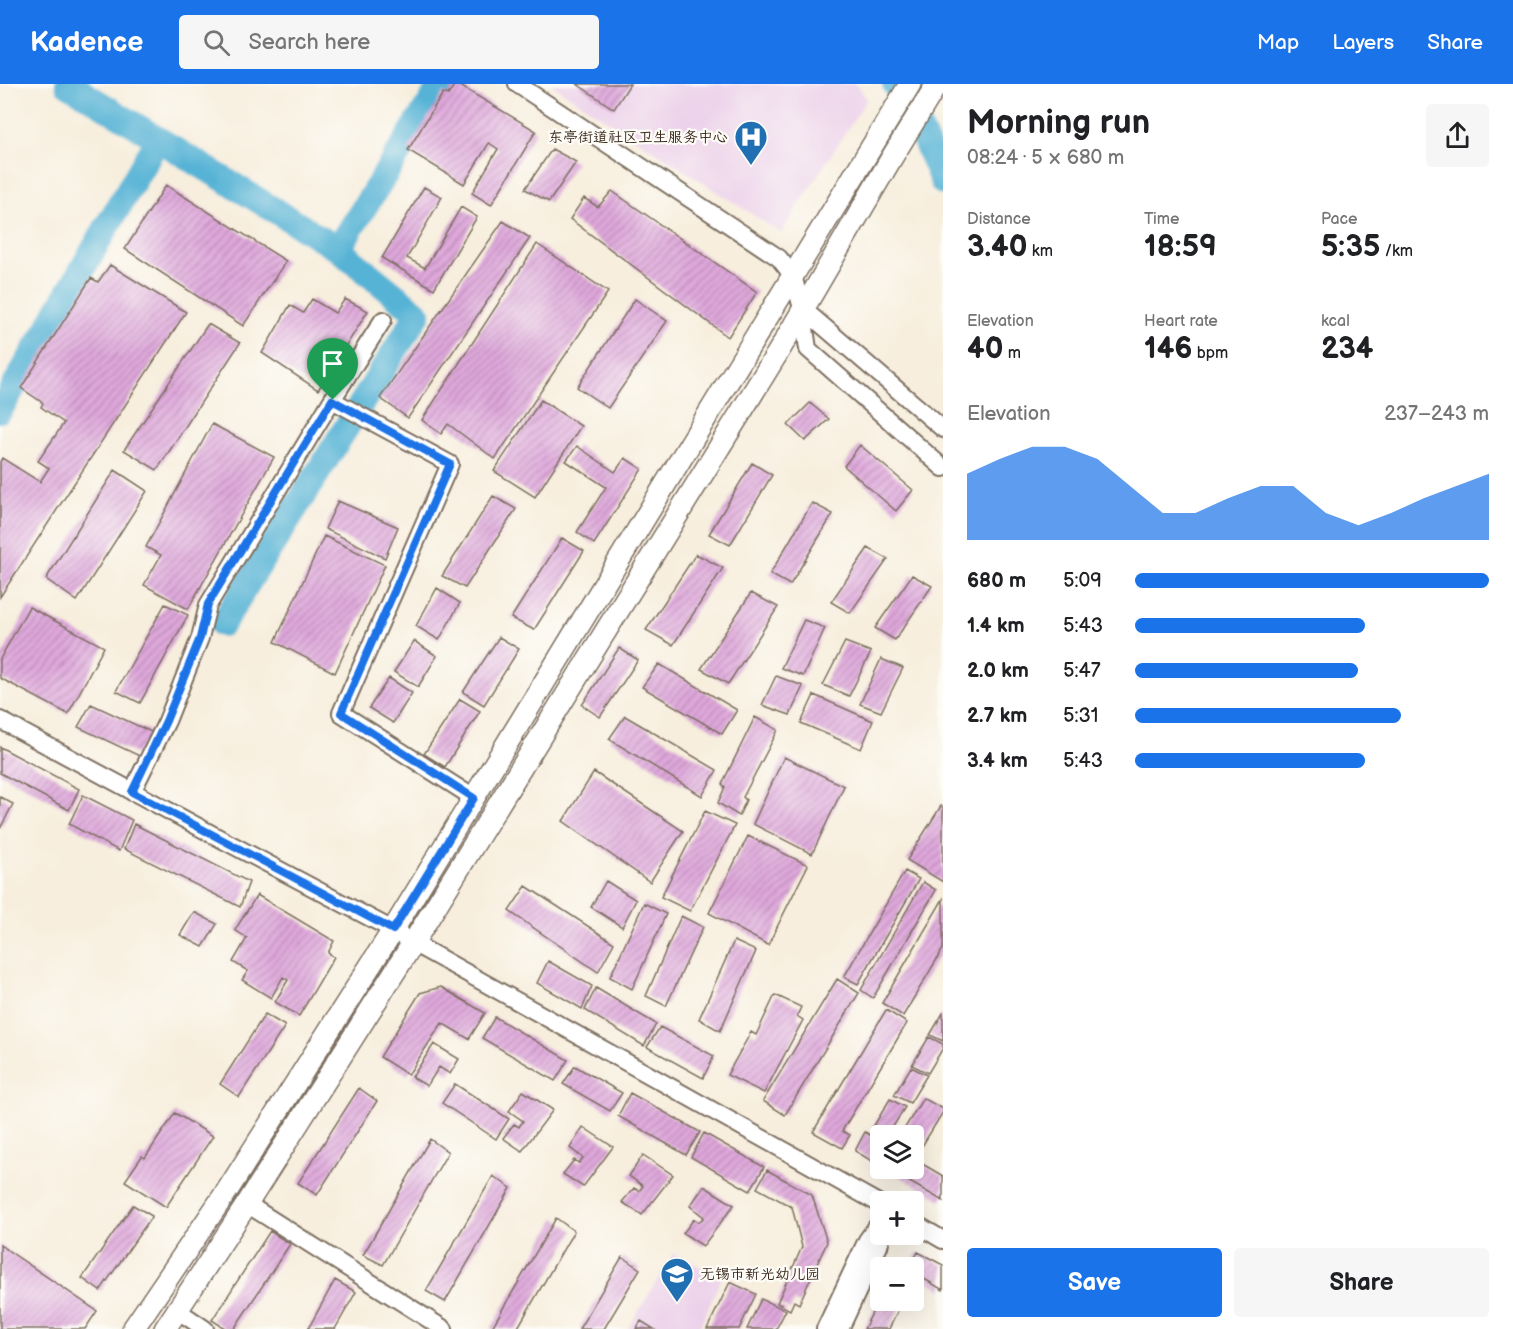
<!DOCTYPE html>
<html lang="en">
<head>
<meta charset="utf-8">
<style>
  :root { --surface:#fff; --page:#f6f6f6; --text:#202124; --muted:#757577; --accent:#1a73e8 }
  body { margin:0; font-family:"Balsamiq Sans","LXGW WenKai TC",sans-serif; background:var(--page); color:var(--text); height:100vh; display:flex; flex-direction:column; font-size:22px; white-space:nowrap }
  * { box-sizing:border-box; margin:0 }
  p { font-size:20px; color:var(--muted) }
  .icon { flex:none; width:33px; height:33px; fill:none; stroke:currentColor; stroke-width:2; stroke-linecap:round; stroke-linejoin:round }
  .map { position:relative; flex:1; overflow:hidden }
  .details { display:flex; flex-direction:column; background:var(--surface); width:570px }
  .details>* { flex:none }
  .controls { position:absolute; left:870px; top:1041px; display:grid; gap:12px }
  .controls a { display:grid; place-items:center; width:54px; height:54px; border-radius:6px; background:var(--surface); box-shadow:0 6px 24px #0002; font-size:30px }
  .pin { position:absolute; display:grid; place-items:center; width:51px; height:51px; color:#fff; margin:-62px -26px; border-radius:50% 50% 50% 0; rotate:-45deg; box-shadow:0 0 6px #0007 }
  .pin .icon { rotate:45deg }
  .round { display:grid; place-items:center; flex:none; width:63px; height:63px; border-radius:6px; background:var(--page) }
  .head { display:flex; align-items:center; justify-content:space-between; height:102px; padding:0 24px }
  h1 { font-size:33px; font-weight:600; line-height:45px }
  .figures { display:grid; grid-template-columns:repeat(3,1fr); gap:9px; height:102px; padding:6px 24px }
  .figures div { display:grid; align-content:center }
  .figures b { font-size:30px; font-weight:600 }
  .figures small { font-size:16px; font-weight:400 }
  .figures p { font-size:16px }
  .chart { height:168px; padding:12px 24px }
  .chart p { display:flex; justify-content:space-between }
  .chart svg { width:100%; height:108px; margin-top:6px; fill:var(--accent); opacity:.7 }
  .primary-button { display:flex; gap:12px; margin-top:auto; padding:12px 24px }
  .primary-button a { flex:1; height:69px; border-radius:6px; background:var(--accent); color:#fff; font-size:24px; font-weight:600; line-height:69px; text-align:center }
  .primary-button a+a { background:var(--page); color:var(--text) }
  ul { padding:0 24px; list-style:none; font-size:20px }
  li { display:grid; grid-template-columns:96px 72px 1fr; align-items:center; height:45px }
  li i { height:15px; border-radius:8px; background:var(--accent) }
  header { display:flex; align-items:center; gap:36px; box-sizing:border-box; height:84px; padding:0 30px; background:var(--accent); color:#fff }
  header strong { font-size:28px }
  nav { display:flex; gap:33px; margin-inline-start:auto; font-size:21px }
  .search { width:420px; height:54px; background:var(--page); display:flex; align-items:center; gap:15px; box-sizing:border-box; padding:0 21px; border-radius:6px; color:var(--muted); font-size:22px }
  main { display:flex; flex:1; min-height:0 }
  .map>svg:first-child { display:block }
  .built { fill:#ecd1ea }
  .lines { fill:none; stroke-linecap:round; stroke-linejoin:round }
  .river { stroke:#57b3d5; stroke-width:26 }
  .building { fill:url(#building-hatch) }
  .minor-casing { stroke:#7d6f61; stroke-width:20 }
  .major-casing { stroke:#7d6f61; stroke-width:24 }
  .minor { stroke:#fff; stroke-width:16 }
  .major { stroke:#fff; stroke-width:21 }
  .route-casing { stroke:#fff; stroke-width:12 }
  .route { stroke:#1a73e8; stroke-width:8 }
  .labels { text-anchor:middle; stroke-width:4.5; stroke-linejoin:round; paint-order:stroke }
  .poi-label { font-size:15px; fill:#3b2a1e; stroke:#fdfcf7; text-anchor:end }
</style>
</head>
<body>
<header>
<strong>Kadence</strong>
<div class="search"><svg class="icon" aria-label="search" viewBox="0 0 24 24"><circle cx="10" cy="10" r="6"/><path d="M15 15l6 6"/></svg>Search here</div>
<nav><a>Map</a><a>Layers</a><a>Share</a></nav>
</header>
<main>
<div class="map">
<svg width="943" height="1245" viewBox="0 0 943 1245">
  <defs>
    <pattern id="building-hatch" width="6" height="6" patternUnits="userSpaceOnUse" patternTransform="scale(1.5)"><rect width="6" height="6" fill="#dfa8dc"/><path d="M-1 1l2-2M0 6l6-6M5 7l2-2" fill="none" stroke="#b689b2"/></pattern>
  </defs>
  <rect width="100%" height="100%" fill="#fdfcf7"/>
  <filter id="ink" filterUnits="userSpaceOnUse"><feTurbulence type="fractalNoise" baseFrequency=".0167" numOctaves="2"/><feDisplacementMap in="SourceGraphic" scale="12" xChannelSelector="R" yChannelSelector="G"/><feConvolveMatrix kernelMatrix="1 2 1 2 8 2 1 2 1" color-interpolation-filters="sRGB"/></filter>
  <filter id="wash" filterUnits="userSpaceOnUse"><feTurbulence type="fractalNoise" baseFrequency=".008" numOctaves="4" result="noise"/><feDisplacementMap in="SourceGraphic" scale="24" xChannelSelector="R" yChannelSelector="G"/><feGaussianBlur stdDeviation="1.35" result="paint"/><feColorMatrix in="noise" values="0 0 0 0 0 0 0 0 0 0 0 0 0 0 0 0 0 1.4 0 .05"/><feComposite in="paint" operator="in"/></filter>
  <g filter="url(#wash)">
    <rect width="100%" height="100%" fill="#f7eedd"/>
    <path class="built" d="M551,0H857L867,15L781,149Z
      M673,1170L722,1193L699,1245H628Z"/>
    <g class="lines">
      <path class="river" d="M68,0L338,165L442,0
        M895,0L918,41L943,98
        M0,326L158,55
        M222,540L418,230L338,165"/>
    </g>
    <g id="blocks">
      <path class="building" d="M455,0H457L536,47L491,121L472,109L498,65L489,59L464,100L408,66L443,9L448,11Z
        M577,0H630L614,25Z
        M552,65L576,78L549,118L525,105Z
        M166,101L286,177L243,242L125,165Z
        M424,103L442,113L407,174L425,184L461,123L477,133L434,205L382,174Z
        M612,107L757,208L728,253L570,135L584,114L598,123Z
        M503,137L530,154L408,334L380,314Z
        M537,160L608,208L495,375L448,340L441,350L422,336Z
        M110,181L186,228L0,513V378L2,374L40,398L49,384L38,377L64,339L41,323L43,319L21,304L91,194L98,198Z
        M312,215L335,229L345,215L368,227L318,306L262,269L290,221L303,229Z
        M635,215L667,237L608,324L577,303Z
        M208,240L240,259L157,386L124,366Z
        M541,316L581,342L535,413L494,387Z
        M810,319L829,335L805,357L788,341Z
        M212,340L274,373L188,525L144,501L161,471L146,463Z
        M860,361L913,406L896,427L844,382Z
        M577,362L615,388L625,374L642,385L594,460L577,448L606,403L566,377Z
        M752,379L772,391L730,461L709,450Z
        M115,386L147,407L77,517L46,495Z
        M493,412L516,425L465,504L442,492Z
        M338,417L398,443L385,474L325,445Z
        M812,419L833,430L790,501L770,490Z
        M324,452L385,481L335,589L275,558Z
        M562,454L584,467L534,546L511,534Z
        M868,464L888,475L850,529L831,518Z
        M696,470L723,484L673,561L646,546Z
        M912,491L932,502L895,556L875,544Z
        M437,504L460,519L439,556L416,542Z
        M751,509L778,523L728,600L701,585Z
        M165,520L188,531L140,619L116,607Z
        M29,523L104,563L68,630L0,594V575Z
        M804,536L825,544L803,592L781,584Z
        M499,553L519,565L484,621L463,608Z
        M414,557L437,572L418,603L394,588Z
        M845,558L871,568L849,612L823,601Z
        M619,564L638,576L600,633L582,621Z
        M881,575L903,584L881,628L860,620Z
        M659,580L737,626L722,650L642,603Z
        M776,592L803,602L790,631L762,621Z
        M389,594L412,609L393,639L369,624Z
        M814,611L873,637L861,665L801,639Z
        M460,615L480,627L445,683L424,670Z
        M91,620L160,652L148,676L78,643Z
        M625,632L717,686L702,712L609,655Z
        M755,633L778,646L743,713L746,716L739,732L718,719L725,703L722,700Z
        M0,663L79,705L69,726L0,689Z
        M784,673L844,702L812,770L753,740Z
        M594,688L683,747L650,798L563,737Z
        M83,711L132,736L119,767L69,740Z
        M0,713L13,720L0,745Z
        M941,722L943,723V798L907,776Z
        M705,727L735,741L690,827L661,813Z
        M134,740L249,798L240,823L124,765Z
        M748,752L808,781L768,861L709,829Z
        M905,787L919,795L858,900L844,893Z
        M606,797L636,816L622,843L591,823Z
        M923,798L936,806L873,914L861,906Z
        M526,802L614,859L598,888L509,827Z
        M257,811L334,857L328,869L334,873L299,932L275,918L288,896L283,893L271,914L242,896L248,887L233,878L247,854L235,846Z
        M943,815V865L903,932L882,919Z
        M644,819L666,830L632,905L610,893Z
        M194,828L217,840L203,863L180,851Z
        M681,832L703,843L666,922L646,912Z
        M734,857L756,867L720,947L699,935Z
        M548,877L592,902L582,925L537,899Z
        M837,895L859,909L785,1031L763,1017Z
        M441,903L485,929L469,955L442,939L408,991L380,973L420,909Z
        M596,904L656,940L644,962L585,926Z
        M775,911L801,923L797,932L803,936L764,1009L727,991L751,948L756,951Z
        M886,926L907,939L842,1047L850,1051L842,1064L813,1048Z
        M943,929V957L930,951Z
        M265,930L285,942L239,1013L220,1000Z
        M495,933L568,976L555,997L482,954Z
        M660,943L714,972L703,994L647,963Z
        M929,953L943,960V964L928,989L912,981Z
        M434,960L459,975L450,990L439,983L427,1002L412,993Z
        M575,982L622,1009L610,1027L563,1000Z
        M911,983L927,991L910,1019L894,1011Z
        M455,1000L509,1035L496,1055L442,1019Z
        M359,1004L377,1017L317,1111L298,1099Z
        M523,1007L553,1026L522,1067L503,1054L514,1040L519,1043L523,1037L509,1027Z
        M630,1009L700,1048L686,1071L618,1032Z
        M923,1014L943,1025V1028L919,1067L914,1064V1052H900Z
        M890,1015L905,1023L888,1051L873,1043Z
        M175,1029L213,1052L166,1123L125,1097L142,1072L145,1074Z
        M583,1043L613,1063L583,1103L563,1090L574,1076L579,1079L583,1074L570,1064Z
        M865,1048L880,1057V1082L855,1067Z
        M704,1049L764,1083L750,1107L691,1073Z
        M430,1055L448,1068L383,1181L363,1171Z
        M643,1071L673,1091L642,1131L622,1118L634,1104L639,1107L643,1102L629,1092Z
        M914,1075L943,1092V1117L885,1084H914Z
        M767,1086L812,1111L827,1158L799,1220L794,1217L790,1226L777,1219L802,1163L792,1123L757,1104Z
        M493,1092L511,1104L445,1218L426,1207Z
        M704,1102L734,1121L703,1162L683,1149L694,1135L699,1138L704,1133L690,1122Z
        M133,1121L152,1132L100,1207L82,1194Z
        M556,1134L574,1147L517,1245H491Z
        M270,1147L290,1160L234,1245H226L212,1236Z
        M0,1161L97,1227L85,1245H0Z
        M918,1168L943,1181V1206L914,1189V1184H909Z
        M622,1173L640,1185L604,1245H579Z
        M335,1196L356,1208L335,1245H308Z
        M730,1198L756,1210L739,1245H707Z
        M880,1213V1216H903L889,1245H864Z
        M761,1215L786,1226L776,1245H747Z
        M641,1237L654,1245H636Z"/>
    </g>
  </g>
  <g filter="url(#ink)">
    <use href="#blocks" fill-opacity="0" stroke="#7d6f61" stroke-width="1.5"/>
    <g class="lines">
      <defs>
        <path id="minor" d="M517,0L779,174L793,192L802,224L808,265L943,384
          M802,224L943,345
          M332,316L450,380L341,629L474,714
          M0,636L221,755L393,846L413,859L880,1120
          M132,708L167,637L200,554L208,521L332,316L383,236
          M247,1120L444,1245
          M914,1139L943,1156
          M177,1226L205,1245
          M825,1245L867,1156L880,1138
          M840,1245L879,1162L882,1150"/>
        <path id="major" d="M133,1245L227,1107L393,846L910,0
          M165,1245L247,1120L413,859L780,265L891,75L937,0"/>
      </defs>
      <use href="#minor" class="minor-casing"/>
      <use href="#major" class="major-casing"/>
      <use href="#minor" class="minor"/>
      <use href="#major" class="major"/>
    </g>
  </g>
  <g class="lines" filter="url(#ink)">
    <defs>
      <path id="route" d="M332,316L450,380L341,629L474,714L393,846L132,708L166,637L200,554L208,520Z"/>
    </defs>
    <use href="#route" class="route-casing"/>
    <use href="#route" class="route"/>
  </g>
  <defs>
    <symbol id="hospital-pin" viewBox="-11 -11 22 30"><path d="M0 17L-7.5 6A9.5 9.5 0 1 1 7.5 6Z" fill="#1f6fb2" stroke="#fdfcf7"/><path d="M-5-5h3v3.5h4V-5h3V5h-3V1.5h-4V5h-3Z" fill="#fff"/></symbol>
    <symbol id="school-pin" viewBox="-11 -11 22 30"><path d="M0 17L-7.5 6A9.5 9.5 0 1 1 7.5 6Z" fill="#1f6fb2" stroke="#fdfcf7"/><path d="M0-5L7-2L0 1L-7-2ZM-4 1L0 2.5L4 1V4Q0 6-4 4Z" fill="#fff"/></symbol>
  </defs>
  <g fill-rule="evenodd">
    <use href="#hospital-pin" x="732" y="34" width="38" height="52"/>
    <use href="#school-pin" x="658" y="1171" width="38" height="52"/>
  </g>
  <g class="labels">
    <g class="poi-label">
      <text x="728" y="58">东亭街道社区卫生服务中心</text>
      <text x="700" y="1195" text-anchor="start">无锡市新光幼儿园</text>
    </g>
  </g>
</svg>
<div class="controls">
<a><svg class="icon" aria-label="layers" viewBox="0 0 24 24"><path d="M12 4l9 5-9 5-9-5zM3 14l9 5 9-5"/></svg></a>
<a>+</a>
<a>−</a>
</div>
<div class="pin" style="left:333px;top:316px;background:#1e9e55"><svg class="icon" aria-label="arrive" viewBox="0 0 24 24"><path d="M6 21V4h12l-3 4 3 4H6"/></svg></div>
</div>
<section class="details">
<div class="head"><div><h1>Morning run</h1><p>08:24 · 5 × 680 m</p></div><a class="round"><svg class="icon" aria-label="share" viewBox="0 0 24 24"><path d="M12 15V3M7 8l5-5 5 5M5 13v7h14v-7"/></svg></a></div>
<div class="figures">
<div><p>Distance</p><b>3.40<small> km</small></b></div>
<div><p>Time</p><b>18:59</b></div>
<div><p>Pace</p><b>5:35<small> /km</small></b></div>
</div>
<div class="figures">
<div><p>Elevation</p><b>40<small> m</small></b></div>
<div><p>Heart rate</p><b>146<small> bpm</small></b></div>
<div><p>kcal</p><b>234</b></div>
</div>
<div class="chart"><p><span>Elevation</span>237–243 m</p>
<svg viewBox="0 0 160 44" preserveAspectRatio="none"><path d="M0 44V17L10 11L20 6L30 6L40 11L50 22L60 33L70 33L80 27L90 22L100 22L110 33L120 38L130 33L140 27L150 22L160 17V44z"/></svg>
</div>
<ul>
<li><b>680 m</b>5:09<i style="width:100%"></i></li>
<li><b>1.4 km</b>5:43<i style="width:65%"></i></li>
<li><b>2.0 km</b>5:47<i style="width:63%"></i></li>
<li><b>2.7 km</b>5:31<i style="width:75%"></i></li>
<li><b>3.4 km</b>5:43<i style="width:65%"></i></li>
</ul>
<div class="primary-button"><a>Save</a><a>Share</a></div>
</section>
</main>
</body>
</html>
